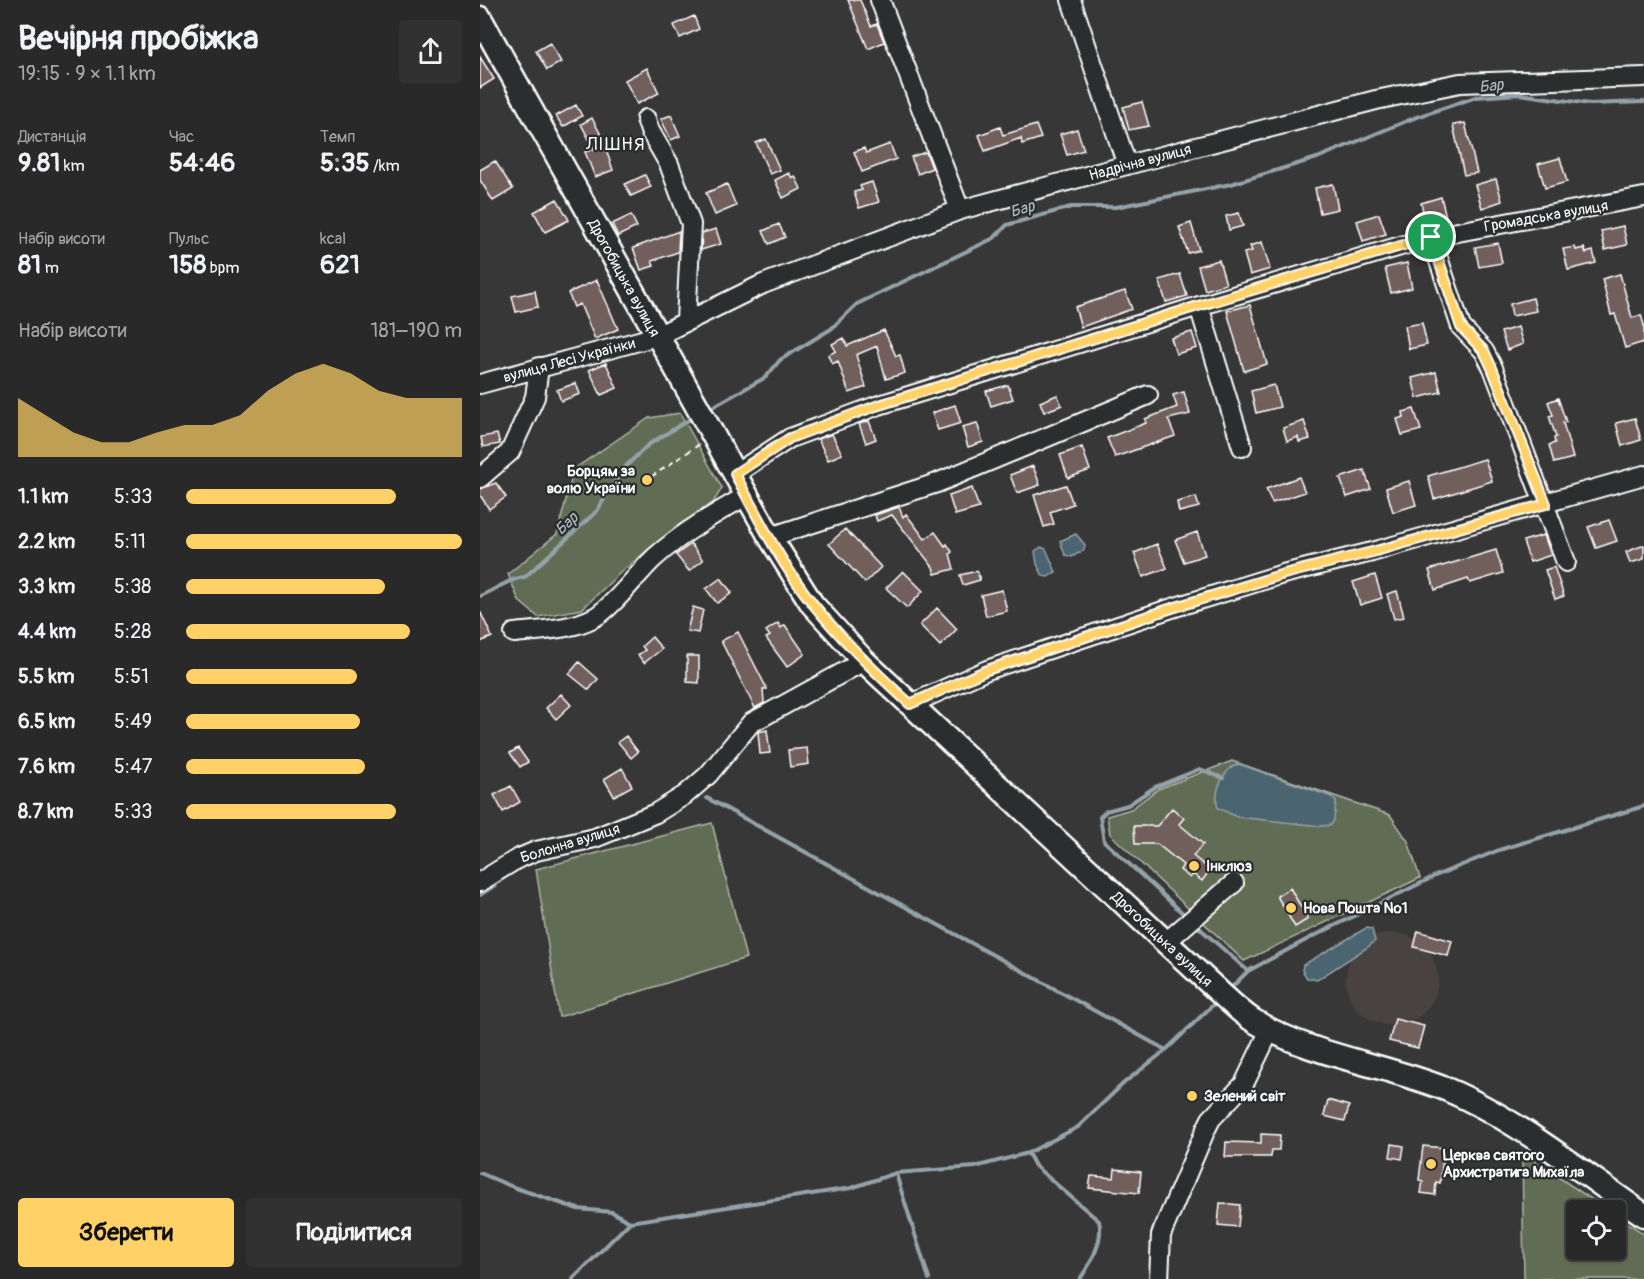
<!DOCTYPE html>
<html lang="uk">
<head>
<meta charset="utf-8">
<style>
  :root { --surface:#2a2929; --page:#323131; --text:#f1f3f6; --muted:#a5a6a8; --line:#464546; --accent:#ffd166 }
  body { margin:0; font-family:Pangolin,sans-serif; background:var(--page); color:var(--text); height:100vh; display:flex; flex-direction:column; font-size:22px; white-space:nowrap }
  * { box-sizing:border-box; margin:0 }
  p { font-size:20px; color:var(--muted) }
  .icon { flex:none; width:33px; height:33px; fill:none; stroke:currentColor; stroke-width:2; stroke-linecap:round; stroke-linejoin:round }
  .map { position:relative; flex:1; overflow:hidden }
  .details { display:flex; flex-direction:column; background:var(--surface); width:480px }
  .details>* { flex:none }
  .tools { position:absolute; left:1086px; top:1200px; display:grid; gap:12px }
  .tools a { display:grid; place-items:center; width:60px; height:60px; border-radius:6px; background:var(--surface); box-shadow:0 2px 4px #0004,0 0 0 2px var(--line); font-size:30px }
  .pin { position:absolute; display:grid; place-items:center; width:51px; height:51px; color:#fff; margin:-26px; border:3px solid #fff; border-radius:50%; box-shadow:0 2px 6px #0007 }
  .round { display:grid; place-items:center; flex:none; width:63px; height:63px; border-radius:6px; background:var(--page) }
  .summary { display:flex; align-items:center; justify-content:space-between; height:102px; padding:0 18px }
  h1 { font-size:33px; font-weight:700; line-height:45px }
  .stats { display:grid; grid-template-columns:repeat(3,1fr); gap:9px; height:102px; padding:6px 18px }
  .stats div { display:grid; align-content:center }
  .stats b { font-size:26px; font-weight:700 }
  .stats small { font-size:16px; font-weight:400 }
  .stats p { font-size:16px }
  .chart { height:168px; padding:12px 18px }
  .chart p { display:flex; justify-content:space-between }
  .chart svg { width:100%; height:108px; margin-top:6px; fill:var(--accent); opacity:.7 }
  .primary-button { display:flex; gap:12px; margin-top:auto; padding:12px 18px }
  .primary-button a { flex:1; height:69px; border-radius:6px; background:var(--accent); color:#111; font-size:24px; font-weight:700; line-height:69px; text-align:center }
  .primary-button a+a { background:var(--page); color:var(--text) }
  ul { padding:0 18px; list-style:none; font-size:20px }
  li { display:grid; grid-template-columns:96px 72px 1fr; align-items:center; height:45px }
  li i { height:15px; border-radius:8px; background:var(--accent) }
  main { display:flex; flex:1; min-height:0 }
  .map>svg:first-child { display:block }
  .built { fill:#494342 }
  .green { fill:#606c53; stroke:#b0b6a9; stroke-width:1.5 }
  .water { fill:#4b656f; stroke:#93a3a9; stroke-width:1.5 }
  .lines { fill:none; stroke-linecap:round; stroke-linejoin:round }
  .stream { stroke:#93a3a9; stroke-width:4 }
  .building { fill:#715e5b; stroke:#fff; stroke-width:1.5 }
  .minor-casing { stroke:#fff; stroke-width:22 }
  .major-casing { stroke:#fff; stroke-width:27 }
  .path { stroke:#fff; stroke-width:2; stroke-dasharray:6 4.5; stroke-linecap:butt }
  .minor { stroke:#2a2d2e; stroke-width:18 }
  .major { stroke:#2a2d2e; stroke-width:22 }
  .route-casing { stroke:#fff; stroke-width:12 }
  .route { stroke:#ffd166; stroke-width:8 }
  .poi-dot { fill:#ffd166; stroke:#2a2d2e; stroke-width:2 }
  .labels { text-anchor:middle; stroke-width:4.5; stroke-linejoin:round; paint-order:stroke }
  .street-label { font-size:15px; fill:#fff; stroke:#2a2d2e }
  .poi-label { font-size:15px; font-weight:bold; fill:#fff; stroke:#2a2d2e; text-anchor:start }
  .water-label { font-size:16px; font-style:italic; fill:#aebabe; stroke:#2a2d2e }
  .quarter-label { font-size:18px; letter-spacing:1.5px; fill:#fff; stroke:#2a2d2e }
</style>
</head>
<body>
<main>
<section class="details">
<div class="summary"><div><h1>Вечірня пробіжка</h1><p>19:15 · 9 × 1.1 km</p></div><a class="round"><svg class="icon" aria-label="share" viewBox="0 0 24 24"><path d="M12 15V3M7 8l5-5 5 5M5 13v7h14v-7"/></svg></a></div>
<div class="stats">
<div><p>Дистанція</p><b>9.81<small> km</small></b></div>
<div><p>Час</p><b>54:46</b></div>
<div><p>Темп</p><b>5:35<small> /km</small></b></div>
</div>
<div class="stats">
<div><p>Набір висоти</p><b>81<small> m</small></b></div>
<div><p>Пульс</p><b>158<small> bpm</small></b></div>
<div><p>kcal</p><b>621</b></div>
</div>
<div class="chart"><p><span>Набір висоти</span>181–190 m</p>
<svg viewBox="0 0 160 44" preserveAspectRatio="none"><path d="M0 44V20L10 27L20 34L30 38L40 38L50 34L60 31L70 31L80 27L90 17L100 10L110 6L120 10L130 17L140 20L150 20L160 20V44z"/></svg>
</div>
<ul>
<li><b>1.1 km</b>5:33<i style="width:76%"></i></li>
<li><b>2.2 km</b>5:11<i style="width:100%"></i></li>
<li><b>3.3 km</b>5:38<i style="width:72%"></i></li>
<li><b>4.4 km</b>5:28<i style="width:81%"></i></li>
<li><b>5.5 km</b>5:51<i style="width:62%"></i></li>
<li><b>6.5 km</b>5:49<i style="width:63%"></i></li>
<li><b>7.6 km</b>5:47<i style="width:65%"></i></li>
<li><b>8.7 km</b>5:33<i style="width:76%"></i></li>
</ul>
<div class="primary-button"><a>Зберегти</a><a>Поділитися</a></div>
</section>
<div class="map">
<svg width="1164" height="1279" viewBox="0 0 1164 1279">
  <rect width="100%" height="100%" fill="#383737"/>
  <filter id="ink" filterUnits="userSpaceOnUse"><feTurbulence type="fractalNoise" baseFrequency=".0167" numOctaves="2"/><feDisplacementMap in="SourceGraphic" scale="12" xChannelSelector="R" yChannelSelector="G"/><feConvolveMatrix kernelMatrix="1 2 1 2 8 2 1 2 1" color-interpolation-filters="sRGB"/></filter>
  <g filter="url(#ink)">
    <path class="built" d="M866 979a46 46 0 1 1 92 0a46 46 0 1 1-92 0Z"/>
    <path class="green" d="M200,413L242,488L233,503L200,524L141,572L102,609L58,617L39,601L28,574L77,534L94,469L169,418Z
      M752,761L910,815L928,841L940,878L764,961L630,834L627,816L651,809L678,789Z
      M232,823L266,958L79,1017L56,869Z
      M1042,1153L1128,1210H1096V1250H1136V1215L1164,1234V1279H1044Z"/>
    <path class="water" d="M596,534L605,545L604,550L592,557L585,555L580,541Z
      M561,547L566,549L576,572L568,577L563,576L557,564L555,551Z
      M759,764L852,797L856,802L854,820L851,825L841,826L757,817L738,808C733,793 743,768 759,764Z
      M886,928L892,929L895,941L888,947L837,980L827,978L822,970L823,965Z"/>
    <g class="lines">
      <path class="stream" d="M227,410L286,377L300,360L351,329L377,304L514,238L527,225L591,207H636L751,184L837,158L934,118L996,97L1039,94L1110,104L1164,102
        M0,596C15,590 30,578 45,577L117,511L143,469L168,445L215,416
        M227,798L686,1050
        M0,895L15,885
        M707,917L624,841L620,817L626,811L648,805L675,787L720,769L743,778
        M715,924L768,971
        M748,991L768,971L828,939L955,876L1019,850L1164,806
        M548,1153L555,1166L619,1221C624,1241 611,1263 600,1279
        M0,1173L33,1187L98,1209L132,1212L150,1222
        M416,1174L449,1279
        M93,1279L150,1222L371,1188L416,1173L495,1167L548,1153L598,1127L645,1082L686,1050L738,1000"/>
    </g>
    <path class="building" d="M368,0H380L391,26L397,24L404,42L388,49Z
      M214,16L219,29L200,38L194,25Z
      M70,43L81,62L67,70L56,51Z
      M0,57L14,79L0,88Z
      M167,68L179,93L157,104L145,80Z
      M662,102L669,126L649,130L643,107Z
      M96,105L102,116L83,127L76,116Z
      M191,115L200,136L191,140L181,119Z
      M112,118L121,135L133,170L115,177L105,152L114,149L101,124Z
      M985,123L997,173L984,175L973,125Z
      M556,125L561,138L542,144L541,138L505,151L499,135L520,127L523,135Z
      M597,129L604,150L587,155L580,134Z
      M286,139L300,170L290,174L276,143Z
      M410,144L416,159L382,172L374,152L384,148L386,153Z
      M446,152L452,168L438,174L431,157Z
      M1080,158L1087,182L1065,188L1058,164Z
      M15,161L33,189L13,201L0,180V170Z
      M309,173L312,178L315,176L321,189L303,198L295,180Z
      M165,175L171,187L151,196L145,184Z
      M1016,179L1022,201L1002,208L995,185Z
      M392,182L399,202L379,208L374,192L382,190L380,186Z
      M247,184L256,206L235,215L226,193Z
      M853,184L858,209L840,213L835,188Z
      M961,197L966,217L946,223L941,203Z
      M77,199L89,220L65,232L54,212Z
      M759,213L763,226L749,230L746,216Z
      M899,214L906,234L883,241L877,221Z
      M151,215L157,227L138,236L132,224Z
      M711,223L719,250L708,253L699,227Z
      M299,224L305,237L289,244L283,231Z
      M1143,226L1147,245L1125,250L1121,231Z
      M236,229L241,244L221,250L222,233Z
      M199,231L198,252L172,261L174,266L161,270L153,248Z
      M782,242L790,269L770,275L764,253L772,251L770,246Z
      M1018,243L1022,263L999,267L995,247Z
      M1095,247L1096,250L1104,248L1106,253L1113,251L1116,263L1088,270L1083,249Z
      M739,260L746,284L725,290L718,266Z
      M927,263L932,288L911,293L905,268Z
      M700,274L707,296L686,302L679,280Z
      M1140,274L1152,318L1161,315L1164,325V342L1145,348L1135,314L1131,315L1122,279Z
      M117,280L138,329L115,339L100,304L94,307L88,293Z
      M55,291L58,307L36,312L32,296Z
      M645,291L652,309L601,327L595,307Z
      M1053,298L1056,311L1032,316L1030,304Z
      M770,305L787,364L764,371L747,311Z
      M942,323L947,345L929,349L925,326Z
      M1038,327L1043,344L1027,350L1021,332Z
      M404,330L416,356L420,355L425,373L406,379L397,346L376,355L386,387L369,393L358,361L352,364L348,355L356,351L352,344L364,338L367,346Z
      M712,332L717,348L696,354L691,338Z
      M126,363L137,388L121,395L109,370Z
      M956,372L961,392L937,398L932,378Z
      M96,383L100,394L81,401L77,390Z
      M528,385L533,399L511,406L506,391Z
      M794,385L800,407L776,413L771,391Z
      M704,392L710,414L688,419L695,436L635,457L627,438L666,423L665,419L697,407L693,395Z
      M577,395L582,405L564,412L560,402Z
      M1078,398L1086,422L1083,423L1093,458L1074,463L1069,445L1075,443L1074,438L1076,437L1069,416L1073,415L1068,402Z
      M475,405L481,423L458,430L452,413Z
      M934,409L941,430L922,435L917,419L924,417L923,412Z
      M1155,418L1161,440L1142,446L1136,423Z
      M389,421L396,439L386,443L379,424Z
      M824,421L830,439L819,442L818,437L807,441L803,428Z
      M497,423L503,442L488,447L482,427Z
      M17,434L20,444L3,447L1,437Z
      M352,434L362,454L348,460L338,439Z
      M602,447L610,470L588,478L580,455Z
      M1005,459L1012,481L954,499L948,476Z
      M553,466L560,485L537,493L530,475Z
      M884,470L891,489L867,497L860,478Z
      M819,477L825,492L792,503L786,489Z
      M929,481L936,505L913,512L906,488Z
      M16,483L26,497L9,509L0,495V489Z
      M586,485L593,504L570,512L574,524L564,527L554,495Z
      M492,488L499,508L475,515L469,496Z
      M716,497L719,507L699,512L697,502Z
      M419,507L423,517L426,514L445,539L455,532L465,546L467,544L472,552L470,554L474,569L455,574L453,567L412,515L397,521L395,515Z
      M1129,520L1137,541L1116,548L1108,527Z
      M365,529L401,567L385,583L349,544Z
      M717,532L725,555L704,562L695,540Z
      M1064,535L1071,555L1050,562L1043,541Z
      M211,544L223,560L209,571L196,555Z
      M677,544L687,568L663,577L654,553Z
      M1164,545V559L1150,563L1146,552Z
      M1016,550L1023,573L990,583L988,579L955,590L949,570Z
      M1074,567L1084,596L1075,599L1065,570Z
      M423,571L443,591L427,608L406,588Z
      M497,571L500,580L483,585L480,575Z
      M895,575L902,598L880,605L873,582Z
      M241,578L252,593L237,603L226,589Z
      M522,590L527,611L506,616L501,595Z
      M917,591L924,617L914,619L907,594Z
      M213,607L223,610L218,633L207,631Z
      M457,608L477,629L460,646L440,625Z
      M0,611L12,637L0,642Z
      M298,623L301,628L305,625L325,654L307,667L286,638L290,636L286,631Z
      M258,632L287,689H283L284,703L275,708L241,641Z
      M172,637L182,649L164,663L158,655L165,650L162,646Z
      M207,656H219V683L207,682Z
      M99,662L118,679L109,690L89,674Z
      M81,694L91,705L76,719L66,708Z
      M287,730L290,753L280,754L278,732Z
      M146,736L158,752L151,758L138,742Z
      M38,748L48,762L40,767L30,753Z
      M327,748L329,764L310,767L308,750Z
      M142,768L152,786L134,796L124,779Z
      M31,786L40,802L23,812L14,795Z
      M692,808L704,818L699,824L723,844L713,856L730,870L722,881L713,874L710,878L700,870L703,865L677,844H655L654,826H677Z
      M810,888L828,919L815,927L797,896Z
      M938,931L972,941L968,956L934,947Z
      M915,1019L944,1026L938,1048L909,1041Z
      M848,1100L869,1106L865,1121L844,1116Z
      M781,1134L800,1135L799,1150H792L791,1157H745L746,1142L781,1143Z
      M912,1144L924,1146L922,1159L910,1157Z
      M943,1146L964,1148L960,1183L956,1182L955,1195L941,1193L943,1181L939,1180Z
      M635,1169L661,1172L659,1193L609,1188L611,1176L634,1178Z
      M740,1203L760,1205L758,1227L738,1225Z"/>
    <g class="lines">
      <defs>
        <path id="minor" d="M400,0L480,210
          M591,0L647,165
          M166,119L170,131L189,164L211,224L206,321
          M951,237L981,327L1004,351L1013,368L1086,562
          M719,306L762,447
          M0,384L177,336L283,284L480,210L647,165L896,100L980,83L1164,77
          M255,474L310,438L396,406L719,306L951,237L1164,197
          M0,478L30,452L55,397L59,367
          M290,537L457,483L668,395
          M34,633C61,630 91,630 115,617C134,606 157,574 174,558C202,533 234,514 266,496
          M431,704L507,670L689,609L803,574L892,552L1164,475
          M0,882L37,859L56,851L115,838L176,813L205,795L228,775L271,723L384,661
          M686,942L754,883
          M679,1279L681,1235L726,1129L731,1119L764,1084L790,1030"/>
        <path id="major" d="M0,18L290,537L332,604L384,661L736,989C748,1000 760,1012 774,1021C833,1057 905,1064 968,1090C1035,1118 1104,1174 1164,1215"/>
      </defs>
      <use href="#minor" class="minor-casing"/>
      <use href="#major" class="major-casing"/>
      <path class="path" d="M171,477L220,444"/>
      <use href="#minor" class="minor"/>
      <use href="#major" class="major"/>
    </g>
  </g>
  <g class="lines" filter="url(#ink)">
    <defs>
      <path id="route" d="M951,237L981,327L1004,351L1012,368L1066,504L892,552L804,574L689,609L507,670L430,704C396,673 363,641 334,605C302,566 278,518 255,474L310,438L396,406L718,306Z"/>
    </defs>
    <use href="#route" class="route-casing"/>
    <use href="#route" class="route"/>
  </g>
  <g class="poi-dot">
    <circle cx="167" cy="480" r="6"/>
    <circle cx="714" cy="866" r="6"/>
    <circle cx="811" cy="908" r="6"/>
    <circle cx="712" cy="1096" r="6"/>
    <circle cx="951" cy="1164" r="6"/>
  </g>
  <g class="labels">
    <g class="street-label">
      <text transform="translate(660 162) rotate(-15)" y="5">Надрічна вулиця</text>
      <text transform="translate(1066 216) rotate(-10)" y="5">Громадська вулиця</text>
      <text transform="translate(144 278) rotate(61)" y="5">Дрогобицька вулиця</text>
      <text transform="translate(89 360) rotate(-15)" y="5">вулиця Лесі Українки</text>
      <text transform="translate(90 843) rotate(-17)" y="5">Болонна вулиця</text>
      <text transform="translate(682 939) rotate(43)" y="5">Дрогобицька вулиця</text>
    </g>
    <g class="poi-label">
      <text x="155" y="476" text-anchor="end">Борцям за<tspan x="155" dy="17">волю України</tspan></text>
      <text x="726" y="871">Інклюз</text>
      <text x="823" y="913">Нова Пошта №1</text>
      <text x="724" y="1101">Зелений світ</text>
      <text x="963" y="1160">Церква святого<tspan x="963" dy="17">Архистратига Михаїла</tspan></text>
    </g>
    <g class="water-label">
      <text transform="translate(1011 85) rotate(-6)" y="6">Бар</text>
      <text transform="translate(542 208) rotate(-16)" y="6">Бар</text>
      <text transform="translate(86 523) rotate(-43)" y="6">Бар</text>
    </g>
    <g class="quarter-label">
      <text x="136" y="150">ЛІШНЯ</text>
    </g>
  </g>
</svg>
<div class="tools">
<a><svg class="icon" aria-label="locate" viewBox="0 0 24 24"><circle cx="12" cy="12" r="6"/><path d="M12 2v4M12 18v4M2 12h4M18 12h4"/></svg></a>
</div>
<div class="pin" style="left:951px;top:237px;background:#1e9e55"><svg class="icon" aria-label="arrive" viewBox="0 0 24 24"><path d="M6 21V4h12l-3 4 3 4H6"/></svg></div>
</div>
</main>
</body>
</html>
